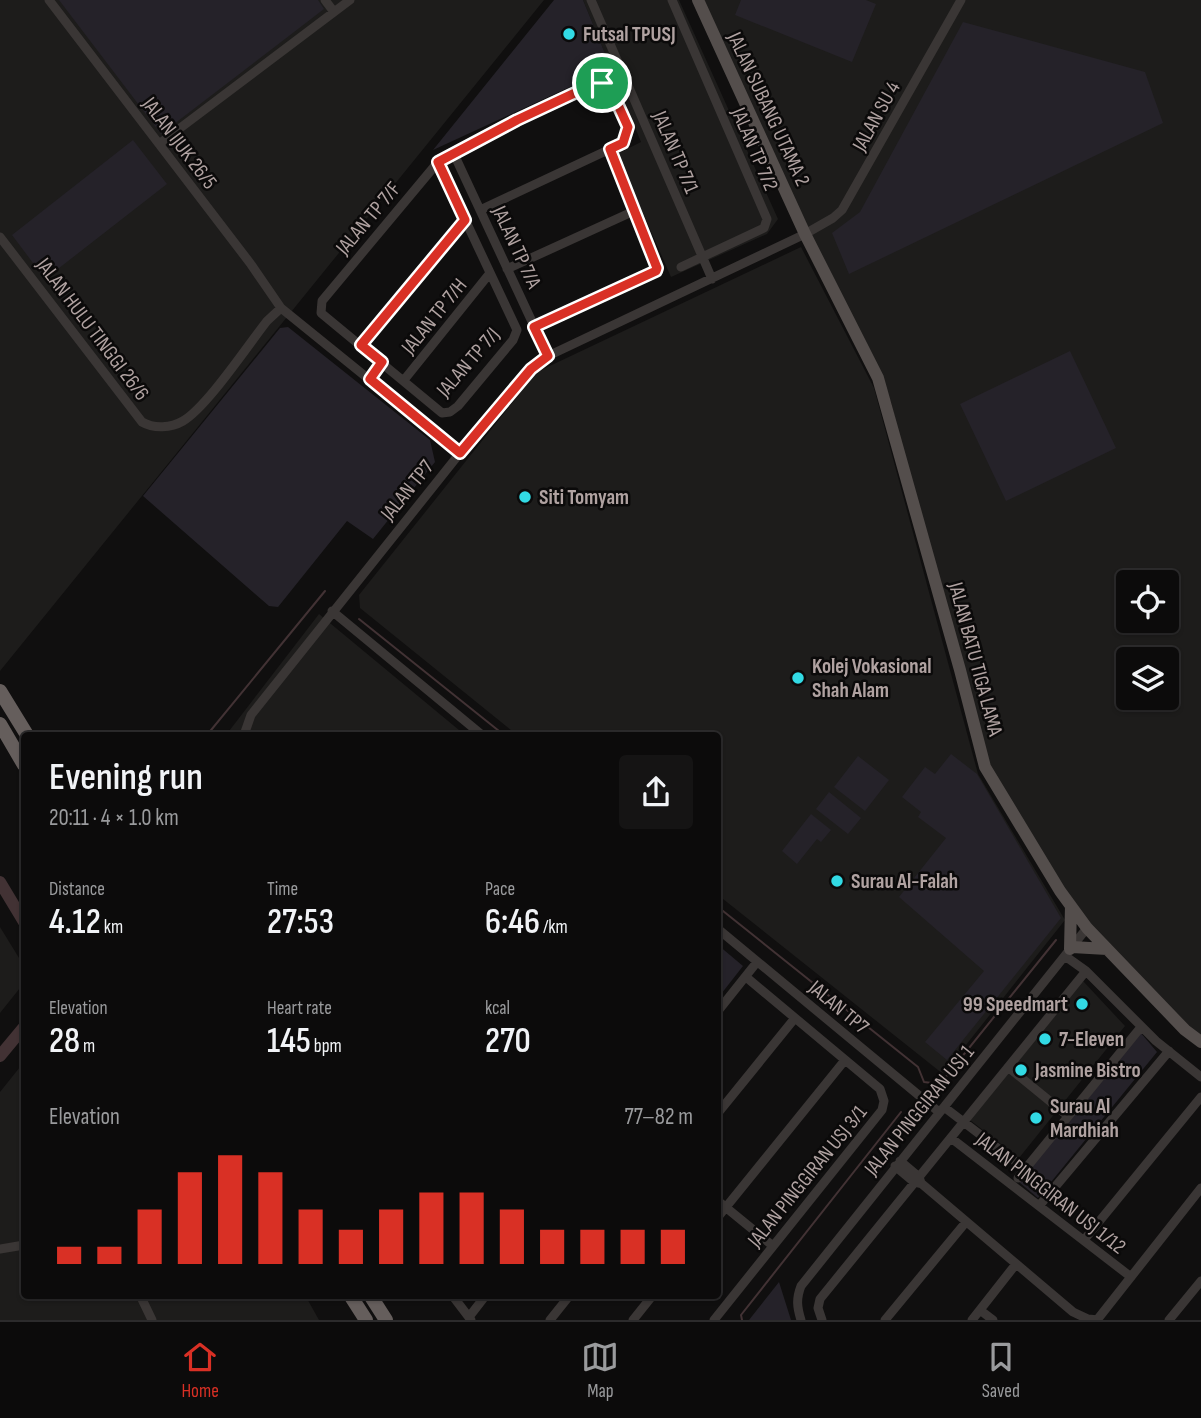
<!DOCTYPE html>
<html lang="en">
<head>
<meta charset="utf-8">
<style>
  :root { --surface:#0c0b0b; --page:#151414; --text:#f1f3f6; --muted:#9a9b9d; --line:#2c2b2c; --accent:#d93025 }
  body { margin:0; font-family:"Sofia Sans Condensed",sans-serif; background:var(--page); color:var(--text); height:100vh; display:flex; flex-direction:column; font-size:26px; white-space:nowrap }
  * { box-sizing:border-box; margin:0 }
  p { font-size:23px; color:var(--muted) }
  .icon { flex:none; width:38px; height:38px; fill:none; stroke:currentColor; stroke-width:2; stroke-linecap:round; stroke-linejoin:round }
  .map { position:relative; flex:1; overflow:hidden }
  .details { position:absolute; left:21px; top:732px; width:700px; height:567px; display:flex; flex-direction:column; background:var(--surface); border-radius:7px; box-shadow:0 2px 5px #0004,0 0 0 2px var(--line) }
  .details>* { flex:none }
  .buttons { position:absolute; left:1116px; top:570px; display:grid; gap:14px }
  .buttons a { display:grid; place-items:center; width:63px; height:63px; border-radius:7px; background:var(--surface); box-shadow:0 2px 5px #0004,0 0 0 2px var(--line); font-size:35px }
  .pin { position:absolute; display:grid; place-items:center; width:60px; height:60px; color:#fff; margin:-30px; border:4px solid #fff; border-radius:50%; box-shadow:0 2px 7px #0007 }
  .round { display:grid; place-items:center; flex:none; width:74px; height:74px; border-radius:7px; background:var(--page) }
  .summary { display:flex; align-items:center; justify-content:space-between; height:119px; padding:0 28px }
  h1 { font-size:38px; font-weight:600; line-height:52px }
  .stats { display:grid; grid-template-columns:repeat(3,1fr); gap:10px; height:119px; padding:7px 28px }
  .stats div { display:grid; align-content:center }
  .stats b { font-size:35px; font-weight:600 }
  .stats small { font-size:19px; font-weight:400 }
  .stats p { font-size:19px }
  .chart { height:196px; padding:14px 28px }
  .chart p { display:flex; justify-content:space-between }
  .chart svg { width:100%; height:126px; margin-top:7px; stroke:var(--accent); stroke-width:6 }
  .dock { display:flex; justify-content:space-around; align-items:center; height:98px; border-top:2px solid var(--line); background:var(--surface); font-size:19px; color:var(--muted) }
  .dock a { display:grid; justify-items:center; gap:4px }
  .dock .on { color:var(--accent) }
  .map>svg:first-child { display:block }
  .built { fill:#1d1c1b; fill-rule:evenodd }
  .green { fill:#252229 }
  .lines { fill:none; stroke-linecap:round; stroke-linejoin:round }
  .stream { stroke:#423234; stroke-width:2 }
  .river { stroke:#423234; stroke-width:12 }
  .minor { stroke:#3a3635; stroke-width:9 }
  .major { stroke:#544e4c; stroke-width:12 }
  .highway { stroke:#655e5c; stroke-width:14 }
  .route-casing { stroke:#fff; stroke-width:14 }
  .route { stroke:#d93025; stroke-width:9 }
  .poi-dot { fill:#32dae4; stroke:#0b0a0a; stroke-width:2.5 }
  .labels { text-anchor:middle; stroke-width:5; stroke-linejoin:round; paint-order:stroke }
  .poi-label { font-size:21px; font-weight:bold; fill:#b0a2a1; stroke:#0b0a0a; text-anchor:start }
  .street-label { font-size:21px; fill:#b0a2a1; stroke:#0b0a0a }
</style>
</head>
<body>
<div class="map">
<svg width="1201" height="1320" viewBox="0 0 1201 1320">
  <rect width="100%" height="100%" fill="#100f0f"/>
  <path class="built" d="M0,0H544L0,671Z
    M583,0H679L778,219L767,234L671,277L617,154L641,142Z
    M697,0H1201V1039L1076,923L983,768L891,402ZM1129,583H1167V621H1129ZM1129,660H1167V698H1129Z
    M801,247L874,388L978,774L1065,920L943,1074L718,895V735H517L360,608L359,595L537,372Z
    M319,614L465,735H226Z
    M0,927L24,966V983L0,1013Z
    M1083,981L1125,1026L1019,1158L970,1120Z
    M24,1062V1295H305L319,1320H0V1092Z"/>
  <path class="green" d="M59,0H318L324,9L161,134Z
    M554,0H583L611,68L433,150Z
    M741,0H866L876,4L852,62L735,15Z
    M963,22L1145,72L1163,123L849,274L832,233L860,212Z
    M133,140L167,184L45,279L12,235Z
    M288,327L430,440L435,462L373,539L347,521L278,607L269,606L143,496L280,328Z
    M1070,351L1116,448L1006,501L960,404Z
    M951,754L977,774L1061,918L947,1060L925,1042L984,971L899,897L946,838L918,817L921,812L902,797L925,767L935,774Z
    M858,756L889,780L865,811L834,787Z
    M829,792L861,818L848,834L816,809Z
    M811,814L831,830L821,842L817,839L797,864L782,851Z
    M718,945L743,966L718,998Z
    M1140,1032L1157,1052L1038,1198L1019,1182Z
    M779,1282L791,1320H749Z"/>
  <g class="lines">
    <path class="stream" d="M359,619L504,735
      M207,735L325,591
      M718,907L918,1067L924,1082L940,1084L1056,940
      M742,1320L741,1315L901,1112"/>
    <path class="river" d="M0,882L24,922
      M0,1056L24,1027"/>
    <path class="minor" d="M49,0L250,263L281,308L460,453
      M325,0L334,12
      M591,0L712,279
      M672,0L767,219L764,228L681,267
      M159,144L350,0
      M453,152L548,356
      M438,162L517,330L513,340L458,406L450,412L442,413L321,313L322,301L438,162L517,120L594,84L609,85L628,127L623,143L480,210
      M0,237L142,422C154,429 171,428 183,421C207,407 248,345 267,321L281,308
      M507,269L634,211
      M534,327L656,271L657,263L610,149
      M361,345L465,220
      M370,379L382,362
      M404,380L490,273
      M332,611L482,735
      M244,735L251,715L460,453L531,369L548,356L805,234L833,218L842,210L961,0
      M718,929L939,1112
      M1065,956L1086,971L1156,1041L1201,1077
      M718,1011L757,962
      M1008,1067L1068,1116
      M944,1107L1025,1169
      M718,1113L795,1018
      M951,1138L1131,1277
      M900,1161L919,1177L921,1183
      M895,1166L914,1182L922,1184L1073,1312L1088,1319L1099,1320
      M1018,1178L1141,1027
      M718,1201L773,1246
      M1039,1206L1169,1051
      M718,1217L845,1060
      M1084,1240L1201,1097
      M0,1249L24,1245
      M140,1295L152,1320
      M452,1295L471,1320
      M980,1310L993,1320
      M469,1317L486,1295
      M550,1320L570,1295
      M633,1320L653,1295
      M714,1320L882,1110L884,1101L880,1089L746,977
      M801,1320C797,1307 796,1299 801,1286L1087,928
      M822,1320L818,1308L820,1299L1086,971
      M885,1320L966,1222
      M972,1320L1016,1264
      M1097,1320L1201,1188
      M1169,1320L1201,1281"/>
    <path class="major" d="M698,0L805,234L878,378L960,670L985,767L1060,891L1087,928L1185,1030L1201,1042
      M1072,947L1107,949
      M1070,949L1071,906"/>
    <path class="highway" d="M0,691L27,735
      M0,724L24,765
      M350,1295L366,1320
      M370,1295L386,1320"/>
  </g>
  <g class="lines">
    <defs>
      <path id="route" d="M602,83L609,85L628,127L623,143L610,149L657,268L656,271L534,327L548,356L531,369L460,453L370,379L382,362L361,345L465,220L438,162L517,120L594,84Z"/>
    </defs>
    <use href="#route" class="route-casing"/>
    <use href="#route" class="route"/>
  </g>
  <g class="poi-dot">
    <circle cx="569" cy="34" r="7"/>
    <circle cx="525" cy="497" r="7"/>
    <circle cx="798" cy="678" r="7"/>
    <circle cx="837" cy="881" r="7"/>
    <circle cx="1082" cy="1004" r="7"/>
    <circle cx="1045" cy="1039" r="7"/>
    <circle cx="1021" cy="1070" r="7"/>
    <circle cx="1036" cy="1118" r="7"/>
  </g>
  <g class="labels">
    <g class="poi-label">
      <text x="583" y="41">Futsal TPUSJ</text>
      <text x="539" y="504">Siti Tomyam</text>
      <text x="812" y="673">Kolej Vokasional<tspan x="812" dy="24">Shah Alam</tspan></text>
      <text x="851" y="888">Surau Al-Falah</text>
      <text x="1068" y="1011" text-anchor="end">99 Speedmart</text>
      <text x="1059" y="1046">7-Eleven</text>
      <text x="1035" y="1077">Jasmine Bistro</text>
      <text x="1050" y="1113">Surau Al<tspan x="1050" dy="24">Mardhiah</tspan></text>
    </g>
    <g class="street-label">
      <text transform="translate(769 109) rotate(65)" y="7">JALAN SUBANG UTAMA 2</text>
      <text transform="translate(876 116) rotate(-61)" y="7">JALAN SU 4</text>
      <text transform="translate(180 143) rotate(53)" y="7">JALAN IJUK 26/5</text>
      <text transform="translate(755 149) rotate(67)" y="7">JALAN TP 7/2</text>
      <text transform="translate(676 152) rotate(67)" y="7">JALAN TP 7/1</text>
      <text transform="translate(368 218) rotate(-50)" y="7">JALAN TP 7/F</text>
      <text transform="translate(517 247) rotate(65)" y="7">JALAN TP 7/A</text>
      <text transform="translate(434 316) rotate(-51)" y="7">JALAN TP 7/H</text>
      <text transform="translate(93 329) rotate(53)" y="7">JALAN HULU TINGGI 26/6</text>
      <text transform="translate(468 362) rotate(-49)" y="7">JALAN TP 7/J</text>
      <text transform="translate(407 490) rotate(-51)" y="7">JALAN TP7</text>
      <text transform="translate(976 659) rotate(75)" y="7">JALAN BATU TIGA LAMA</text>
      <text transform="translate(839 1007) rotate(40)" y="7">JALAN TP7</text>
      <text transform="translate(919 1110) rotate(-51)" y="7">JALAN PINGGIRAN USJ 1</text>
      <text transform="translate(807 1176) rotate(-51)" y="7">JALAN PINGGIRAN USJ 3/1</text>
      <text transform="translate(1051 1193) rotate(38)" y="7">JALAN PINGGIRAN USJ 1/12</text>
    </g>
  </g>
</svg>
<div class="buttons">
<a><svg class="icon" aria-label="locate" viewBox="0 0 24 24"><circle cx="12" cy="12" r="6"/><path d="M12 2v4M12 18v4M2 12h4M18 12h4"/></svg></a>
<a><svg class="icon" aria-label="layers" viewBox="0 0 24 24"><path d="M12 4l9 5-9 5-9-5zM3 14l9 5 9-5"/></svg></a>
</div>
<div class="pin" style="left:602px;top:83px;background:#1e9e55"><svg class="icon" aria-label="arrive" viewBox="0 0 24 24"><path d="M6 21V4h12l-3 4 3 4H6"/></svg></div>
<section class="details">
<div class="summary"><div><h1>Evening run</h1><p>20:11 · 4 × 1.0 km</p></div><a class="round"><svg class="icon" aria-label="share" viewBox="0 0 24 24"><path d="M12 15V3M7 8l5-5 5 5M5 13v7h14v-7"/></svg></a></div>
<div class="stats">
<div><p>Distance</p><b>4.12<small> km</small></b></div>
<div><p>Time</p><b>27:53</b></div>
<div><p>Pace</p><b>6:46<small> /km</small></b></div>
</div>
<div class="stats">
<div><p>Elevation</p><b>28<small> m</small></b></div>
<div><p>Heart rate</p><b>145<small> bpm</small></b></div>
<div><p>kcal</p><b>270</b></div>
</div>
<div class="chart"><p><span>Elevation</span>77–82 m</p>
<svg viewBox="0 0 160 44" preserveAspectRatio="none"><path d="M5 44V38M15 44V38M25 44V25M35 44V12M45 44V6M55 44V12M65 44V25M75 44V32M85 44V25M95 44V19M105 44V19M115 44V25M125 44V32M135 44V32M145 44V32M155 44V32"/></svg>
</div>
</section>
</div>
<nav class="dock">
<a class="on"><svg class="icon" aria-label="home" viewBox="0 0 24 24"><path d="M3 11l9-7 9 7M6 9v11h12V9"/></svg>Home</a>
<a><svg class="icon" aria-label="map" viewBox="0 0 24 24"><path d="M3 6l6-2 6 2 6-2v14l-6 2-6-2-6 2zM9 4v14M15 6v14"/></svg>Map</a>
<a><svg class="icon" aria-label="saved" viewBox="0 0 24 24"><path d="M7 4h10v16l-5-4-5 4z"/></svg>Saved</a>
</nav>
</body>
</html>
